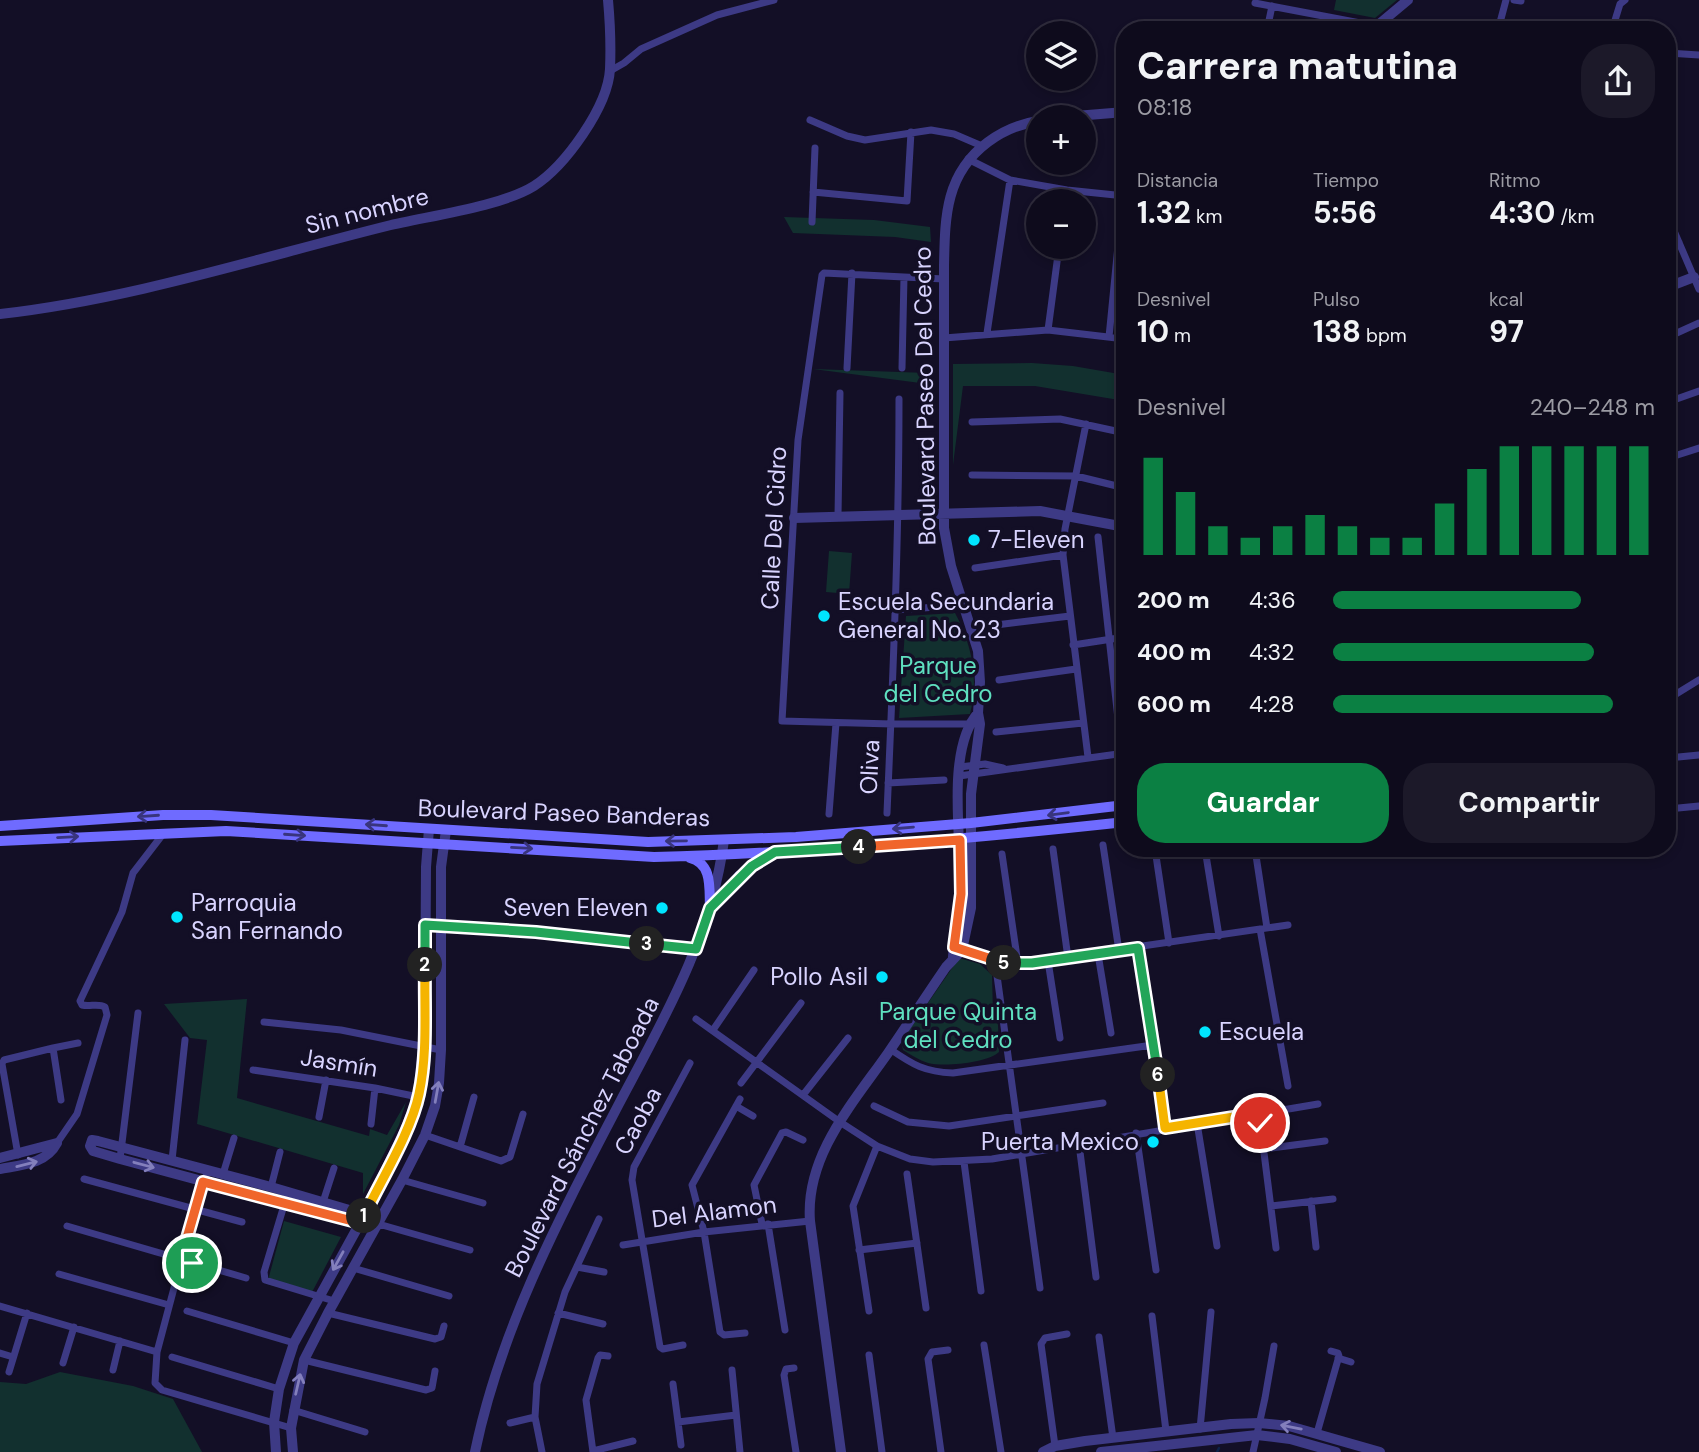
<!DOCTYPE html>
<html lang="es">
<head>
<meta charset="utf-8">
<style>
  :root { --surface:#0e0b1c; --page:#1c1929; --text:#f1f3f6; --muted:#9b9ba3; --line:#2e2b3b; --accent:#0b8043 }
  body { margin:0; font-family:"DM Sans",sans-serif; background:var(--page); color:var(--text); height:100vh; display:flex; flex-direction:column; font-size:26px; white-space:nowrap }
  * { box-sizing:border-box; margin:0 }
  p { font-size:23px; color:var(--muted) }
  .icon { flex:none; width:38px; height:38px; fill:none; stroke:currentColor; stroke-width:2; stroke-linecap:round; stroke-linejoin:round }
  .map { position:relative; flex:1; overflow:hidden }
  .details { position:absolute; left:1116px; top:21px; width:560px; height:836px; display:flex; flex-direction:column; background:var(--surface); border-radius:28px; box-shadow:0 4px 10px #0003,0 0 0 2px var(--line) }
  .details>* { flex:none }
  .fabs { position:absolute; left:1026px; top:21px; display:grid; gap:14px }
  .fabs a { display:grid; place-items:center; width:70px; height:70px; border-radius:50%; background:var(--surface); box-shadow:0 4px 10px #0003,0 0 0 2px var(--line); font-size:35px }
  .pin { position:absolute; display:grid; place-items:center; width:60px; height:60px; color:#fff; margin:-30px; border:4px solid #fff; border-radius:50%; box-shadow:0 2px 7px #0007 }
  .km { position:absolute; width:35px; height:35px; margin:-18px; border-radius:50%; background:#222; color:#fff; font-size:19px; line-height:35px; text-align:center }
  .round { display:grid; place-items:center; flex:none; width:74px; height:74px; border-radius:28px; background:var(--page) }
  .headline { display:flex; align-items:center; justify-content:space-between; height:119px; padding:0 21px }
  h1 { font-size:38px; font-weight:700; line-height:52px }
  .stats { display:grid; grid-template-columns:repeat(3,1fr); gap:10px; height:119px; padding:7px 21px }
  .stats div { display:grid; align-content:center }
  .stats b { font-size:30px; font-weight:700 }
  .stats small { font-size:19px; font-weight:400 }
  .stats p { font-size:19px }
  .chart { height:196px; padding:14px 21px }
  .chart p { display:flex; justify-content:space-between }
  .chart svg { width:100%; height:126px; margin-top:7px; stroke:var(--accent); stroke-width:6 }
  .action { display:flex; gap:14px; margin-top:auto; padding:14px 21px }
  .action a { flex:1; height:80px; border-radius:28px; background:var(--accent); color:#fff; font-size:28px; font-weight:700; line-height:80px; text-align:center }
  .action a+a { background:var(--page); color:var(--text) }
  ul { padding:0 21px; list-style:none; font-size:23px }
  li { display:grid; grid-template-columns:112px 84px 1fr; align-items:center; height:52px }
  li i { height:18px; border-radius:9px; background:var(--accent) }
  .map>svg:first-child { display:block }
  .green { fill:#12302f }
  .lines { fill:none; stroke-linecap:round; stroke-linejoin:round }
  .stream { stroke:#0c2248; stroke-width:2.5 }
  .minor { stroke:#3d3a85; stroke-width:7 }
  .tertiary { stroke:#3d3a85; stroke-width:10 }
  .secondary { stroke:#6f6bff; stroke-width:10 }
  .oneway { stroke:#38347d }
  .oneway2 { stroke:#837fbc }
  .split-1-casing { stroke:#fff; stroke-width:14 }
  .split-2-casing { stroke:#fff; stroke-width:14 }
  .split-3-casing { stroke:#fff; stroke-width:14 }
  .split-4-casing { stroke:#fff; stroke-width:14 }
  .split-5-casing { stroke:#fff; stroke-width:14 }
  .split-6-casing { stroke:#fff; stroke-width:14 }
  .split-7-casing { stroke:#fff; stroke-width:14 }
  .split-1 { stroke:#f0652b; stroke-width:9 }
  .split-2 { stroke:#f5b400; stroke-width:9 }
  .split-3 { stroke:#22a559; stroke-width:9 }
  .split-4 { stroke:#22a559; stroke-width:9 }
  .split-5 { stroke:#f0652b; stroke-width:9 }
  .split-6 { stroke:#22a559; stroke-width:9 }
  .split-7 { stroke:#f5b400; stroke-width:9 }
  .poi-dot { fill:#00e5ff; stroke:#130f26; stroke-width:2.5 }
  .labels { text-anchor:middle; stroke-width:7; stroke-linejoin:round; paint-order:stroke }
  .street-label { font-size:24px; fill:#d9d4ff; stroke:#130f26 }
  .poi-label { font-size:24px; fill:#d9d4ff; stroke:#130f26; text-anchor:start }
  .park-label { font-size:24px; fill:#5fe0c0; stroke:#130f26 }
</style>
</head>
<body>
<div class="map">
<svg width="1699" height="1452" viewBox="0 0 1699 1452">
  <rect width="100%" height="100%" fill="#130f26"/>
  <path class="green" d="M1336,0H1397L1375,18L1334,10Z
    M784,217L874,220L930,227L931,242L895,237L793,233Z
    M1032,363L1073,366L1125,375V401L1035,386H963L953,465V364Z
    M813,369L928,373V384Z
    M829,551L852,553L849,594L826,592Z
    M955,613C972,644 979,680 970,714L899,718L906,616Z
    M959,958L980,964L992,975L993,1013L998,1025L999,1052C987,1063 945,1067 928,1063C919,1060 911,1055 903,1050L901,1042Z
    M247,999L237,1098L369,1136L370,1129L387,1135L406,1102L399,1125L363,1194V1173L197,1124L207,1040L190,1038L164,1004Z
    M284,1221L341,1237L310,1296L267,1284Z
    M60,1372L133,1386L173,1399L202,1452H0V1382L26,1384Z"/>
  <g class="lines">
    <path class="stream" d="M1217,1452L1219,1448"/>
    <path class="minor" d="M1514,0L1521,1
      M1255,3L1397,30
      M1267,30L1272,6
      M1498,30L1506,0
      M1612,30L1620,4L1625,0
      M1668,53L1699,55
      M610,71L624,63L641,49L717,15L774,0
      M810,120L847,136L865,140L931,130L954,134L982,146
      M968,159L1010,180L1067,190L1125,196
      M813,192L907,201L911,132
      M812,222L815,148
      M1674,231L1699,289
      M1668,245L1679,242
      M944,279L824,273L822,275L798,440L782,721L892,724H972
      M1048,330L1059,247
      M987,333L1010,180
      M1109,337L1123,195
      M1668,337L1699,323
      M944,338L1048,330L1125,339
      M847,368L852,273
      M902,368L904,277
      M1668,402L1699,391
      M972,422L1060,419L1125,433
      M1086,424L1065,529L1063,555L1088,757
      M1668,458L1699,448
      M972,475L1076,476L1125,488
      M838,516L840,393
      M1098,537L1120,737
      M975,568L1063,555
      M896,610L963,605
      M996,625L1070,616
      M1073,645L1125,637
      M999,680L1076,669
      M1668,699L1699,680
      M996,732L1083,723
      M1668,758L1699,755
      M960,767L985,764L1003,768
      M959,776L1125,753
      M888,783L944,780
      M1668,809L1699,806
      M887,813C893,675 899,537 899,399
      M829,814L836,723
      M1103,845L1119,951
      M1053,849L1068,958
      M1155,849L1169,943
      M1205,849L1219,936
      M1255,849L1267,928
      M1002,854L1018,964
      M425,925L536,932L696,949
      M1260,929L1288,1086
      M1138,948L1165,1128
      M958,949L995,961L1018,964L1288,925
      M1098,954L1111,1033
      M995,961L1040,1288
      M1048,961L1060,1038
      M696,1019L840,1122L877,1146L910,1159L933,1162L992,1159L1318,1104
      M264,1022L341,1030L441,1050
      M713,1030L754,970
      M53,1048L78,1043
      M890,1049C913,1065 925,1072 953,1073L1153,1045
      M253,1070L375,1088L418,1097
      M741,1083L801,1003
      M803,1095L848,1038
      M740,1099L692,1185L704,1232L720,1332L724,1335L745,1333
      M736,1106L753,1116
      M874,1106L908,1122L949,1126L1103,1103
      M1259,1113L1276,1248
      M319,1117L326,1080
      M1197,1123L1217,1246
      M371,1124L375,1088
      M1136,1133L1156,1270
      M425,1135L501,1161L510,1157L523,1114
      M57,1143L77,1114L107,1015L105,1007C98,1003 90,1007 82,1005L80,1001L122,912L133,873L163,834
      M1079,1144L1096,1277
      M460,1147L474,1097
      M1263,1149L1325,1141
      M18,1155L2,1064L4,1060L53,1048L61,1100
      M120,1159L138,1013
      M172,1160L185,1040
      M964,1162L981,1291
      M208,1170L195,1209L157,1352L155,1383L162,1390L291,1428
      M223,1174L234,1138
      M907,1174L926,1308
      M84,1179L242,1222
      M402,1180L483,1203
      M271,1187L280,1152
      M288,1192L264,1272L265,1280L334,1301
      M1311,1201L1316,1247
      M323,1202L334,1168
      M1271,1206L1333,1199
      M762,1224L754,1185L782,1133L786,1132L803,1140
      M768,1224L785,1330
      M67,1226L246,1278
      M376,1227L382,1225L470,1250
      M623,1245L704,1232L810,1221
      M859,1250L917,1243
      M577,1267L604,1272
      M353,1268L449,1296
      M59,1274L169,1305
      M0,1306L157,1352
      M187,1311L294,1343
      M869,1311L853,1206L877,1146
      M328,1313L435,1339L441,1337L444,1326
      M558,1313L603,1324
      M1152,1316L1166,1431
      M1099,1337L1113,1438
      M683,1345L663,1349L660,1347L632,1180L634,1167L690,1063
      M984,1345L1001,1452
      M0,1353L13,1357
      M869,1355L882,1452
      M172,1357L279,1389
      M1338,1358L1351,1362
      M304,1360L426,1390L432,1388L435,1371
      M63,1363L74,1327
      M794,1368L786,1369L784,1375L796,1452
      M113,1370L120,1341
      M732,1370L740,1452
      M9,1372L27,1313
      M673,1384L681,1445
      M293,1410L365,1432
      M678,1422L736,1415
      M510,1423L535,1417
      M1200,1429L1211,1312
      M1317,1433L1339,1356L1338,1353L1331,1351
      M1055,1446L1041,1344L1045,1338L1067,1334
      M593,1451L633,1441
      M542,1452L535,1417L537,1384L565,1292L599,1219
      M593,1452L586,1400L598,1358L600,1355L608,1356
      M941,1452L928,1359L932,1352L948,1350
      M1253,1452L1265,1398L1274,1346"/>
    <path class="tertiary" d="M1372,30L1408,0
      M1063,117L1125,112
      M1668,287L1694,277
      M0,314C132,299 258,258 387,226C428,216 500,207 534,186C565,166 608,107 610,69C611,46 610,22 608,0
      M794,518L1040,511L1125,527
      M953,957C954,936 961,915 961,893C962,845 945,750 978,713
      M0,1158L57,1143C46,1164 22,1165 0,1169
      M366,1225L120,1159L93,1151L90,1146L92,1140L98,1141L271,1187L380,1219
      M276,1452L274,1422L279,1389L294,1343L360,1223L404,1132L418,1097L425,1025L426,867L429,829
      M293,1452L291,1428L304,1360L328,1313L402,1180L425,1135L435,1106L439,1083L441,1050V867L446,830
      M475,1452C501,1326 562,1213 621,1100C665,1017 712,935 724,840
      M841,1452L810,1221C805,1156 853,1103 888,1053C908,1024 926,996 946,967L962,950L971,908V794L980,724L978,713L980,682L978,651L951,566L944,528V266C945,217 945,174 988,142C1003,131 1019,124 1038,121
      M1043,1452L1055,1446L1085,1441L1231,1424L1259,1423L1289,1426L1380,1452
      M1101,1452L1257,1435L1290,1439L1336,1452"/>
    <path class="secondary" d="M0,826L163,815H211L648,842L796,837L971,823L1125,805
      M0,841L226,831L654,857C811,853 968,839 1125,822
      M690,858C713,864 709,888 710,908
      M710,908L739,876L773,853"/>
  </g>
  <defs><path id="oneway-shaft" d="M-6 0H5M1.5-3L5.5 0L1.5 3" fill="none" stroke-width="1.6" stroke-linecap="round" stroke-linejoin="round" transform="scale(1.75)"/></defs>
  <g class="oneway">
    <use href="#oneway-shaft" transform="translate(1058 814) rotate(172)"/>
    <use href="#oneway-shaft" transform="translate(148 816) rotate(176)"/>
    <use href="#oneway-shaft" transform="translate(376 825) rotate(-176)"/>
    <use href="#oneway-shaft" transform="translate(903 828) rotate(175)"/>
    <use href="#oneway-shaft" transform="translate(295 835) rotate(4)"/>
    <use href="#oneway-shaft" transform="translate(68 837) rotate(-3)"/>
    <use href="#oneway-shaft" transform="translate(676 841) rotate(179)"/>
    <use href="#oneway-shaft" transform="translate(522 848) rotate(3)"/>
  </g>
  <g class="oneway2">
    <use href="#oneway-shaft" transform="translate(437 1092) rotate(-80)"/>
    <use href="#oneway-shaft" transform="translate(27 1164) rotate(-14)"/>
    <use href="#oneway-shaft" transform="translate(144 1165) rotate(15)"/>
    <use href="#oneway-shaft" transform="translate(338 1261) rotate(119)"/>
    <use href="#oneway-shaft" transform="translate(298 1384) rotate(-77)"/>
    <use href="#oneway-shaft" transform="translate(1291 1427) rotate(-169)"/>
  </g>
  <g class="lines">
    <defs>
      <path id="split-1" d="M192,1263L181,1259L203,1182L360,1223L364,1216"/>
      <path id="split-2" d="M364,1216C381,1180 411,1132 419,1094C428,1052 424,1008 425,965"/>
      <path id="split-3" d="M425,965V925L536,932L647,944"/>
      <path id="split-4" d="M647,944L696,949L710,908L752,866L775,852L859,847"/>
      <path id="split-5" d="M859,847L960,840L961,894L954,947L1004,963"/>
      <path id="split-6" d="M1004,963H1032L1138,948L1158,1075"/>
      <path id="split-7" d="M1158,1075L1165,1128L1259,1113L1260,1123"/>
    </defs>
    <use href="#split-1" class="split-1-casing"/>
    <use href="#split-2" class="split-2-casing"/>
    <use href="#split-3" class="split-3-casing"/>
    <use href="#split-4" class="split-4-casing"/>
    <use href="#split-5" class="split-5-casing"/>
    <use href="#split-6" class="split-6-casing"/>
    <use href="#split-7" class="split-7-casing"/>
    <use href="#split-1" class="split-1"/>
    <use href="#split-2" class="split-2"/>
    <use href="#split-3" class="split-3"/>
    <use href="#split-4" class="split-4"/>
    <use href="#split-5" class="split-5"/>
    <use href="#split-6" class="split-6"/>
    <use href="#split-7" class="split-7"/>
  </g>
  <g class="poi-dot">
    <circle cx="974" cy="540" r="7"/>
    <circle cx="824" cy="616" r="7"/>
    <circle cx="662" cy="908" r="7"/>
    <circle cx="177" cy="917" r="7"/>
    <circle cx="882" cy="977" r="7"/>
    <circle cx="1205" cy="1032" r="7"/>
    <circle cx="1153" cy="1142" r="7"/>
  </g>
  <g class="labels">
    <g class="street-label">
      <text transform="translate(367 211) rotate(-14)" y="8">Sin nombre</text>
      <text transform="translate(925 396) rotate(-91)" y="8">Boulevard Paseo Del Cedro</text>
      <text transform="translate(774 528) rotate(-87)" y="8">Calle Del Cidro</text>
      <text transform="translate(870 767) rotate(-87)" y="8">Oliva</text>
      <text transform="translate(564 813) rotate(2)" y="8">Boulevard Paseo Banderas</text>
      <text transform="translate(339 1063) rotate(9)" y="8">Jasmín</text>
      <text transform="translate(638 1121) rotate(-62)" y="8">Caoba</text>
      <text transform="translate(582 1137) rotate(-63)" y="8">Boulevard Sánchez Taboada</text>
      <text transform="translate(714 1212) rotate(-7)" y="8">Del Alamon</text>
    </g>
    <g class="poi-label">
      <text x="988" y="548">7-Eleven</text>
      <text x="838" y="610">Escuela Secundaria<tspan x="838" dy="28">General No. 23</tspan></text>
      <text x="191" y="911">Parroquia<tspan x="191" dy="28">San Fernando</tspan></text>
      <text x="648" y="916" text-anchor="end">Seven Eleven</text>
      <text x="868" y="985" text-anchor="end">Pollo Asil</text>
      <text x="1219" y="1040">Escuela</text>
      <text x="1139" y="1150" text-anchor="end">Puerta Mexico</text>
    </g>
    <g class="park-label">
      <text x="938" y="674">Parque<tspan x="938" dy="28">del Cedro</tspan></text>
      <text x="958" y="1020">Parque Quinta<tspan x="958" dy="28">del Cedro</tspan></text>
    </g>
  </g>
</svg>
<div class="fabs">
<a><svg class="icon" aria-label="layers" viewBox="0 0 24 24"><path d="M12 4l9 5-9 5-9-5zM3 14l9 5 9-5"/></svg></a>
<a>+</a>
<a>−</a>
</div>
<div class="pin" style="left:192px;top:1263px;background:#1e9e55"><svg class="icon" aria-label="arrive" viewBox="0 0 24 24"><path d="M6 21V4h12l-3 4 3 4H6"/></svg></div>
<div class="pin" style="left:1260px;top:1123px;background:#d93025"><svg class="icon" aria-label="check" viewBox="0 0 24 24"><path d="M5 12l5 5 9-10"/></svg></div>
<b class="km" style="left:364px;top:1216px">1</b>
<b class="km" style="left:425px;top:965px">2</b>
<b class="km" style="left:647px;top:944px">3</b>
<b class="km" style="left:859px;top:847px">4</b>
<b class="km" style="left:1004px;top:963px">5</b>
<b class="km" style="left:1158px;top:1075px">6</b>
<section class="details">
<div class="headline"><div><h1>Carrera matutina</h1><p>08:18</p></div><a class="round"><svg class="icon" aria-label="share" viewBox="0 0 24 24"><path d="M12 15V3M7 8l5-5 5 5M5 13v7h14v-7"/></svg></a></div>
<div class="stats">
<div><p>Distancia</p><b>1.32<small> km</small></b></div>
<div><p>Tiempo</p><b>5:56</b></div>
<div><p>Ritmo</p><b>4:30<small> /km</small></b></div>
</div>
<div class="stats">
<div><p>Desnivel</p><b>10<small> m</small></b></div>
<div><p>Pulso</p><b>138<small> bpm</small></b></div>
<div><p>kcal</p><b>97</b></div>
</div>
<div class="chart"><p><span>Desnivel</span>240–248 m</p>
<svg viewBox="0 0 160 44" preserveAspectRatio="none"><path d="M5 44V10M15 44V22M25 44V34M35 44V38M45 44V34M55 44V30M65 44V34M75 44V38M85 44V38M95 44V26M105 44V14M115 44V6M125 44V6M135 44V6M145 44V6M155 44V6"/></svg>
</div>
<ul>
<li><b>200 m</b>4:36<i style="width:77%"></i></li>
<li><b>400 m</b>4:32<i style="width:81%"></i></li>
<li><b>600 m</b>4:28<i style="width:87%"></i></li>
</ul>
<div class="action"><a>Guardar</a><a>Compartir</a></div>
</section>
</div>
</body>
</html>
